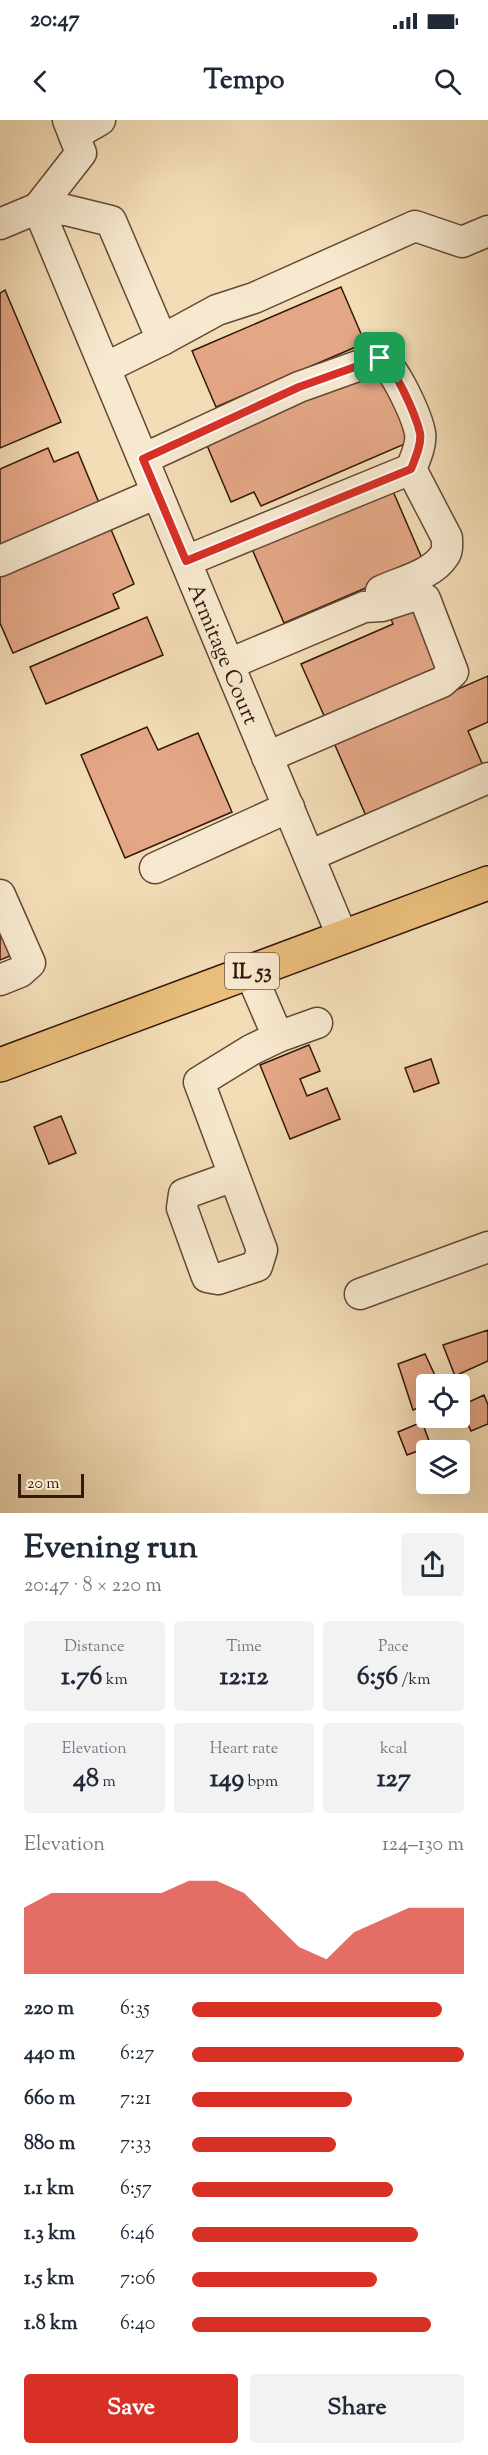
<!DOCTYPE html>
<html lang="en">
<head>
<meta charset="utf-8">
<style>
  :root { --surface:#fff; --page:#f2f2f3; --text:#1f2937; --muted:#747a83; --accent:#d93025 }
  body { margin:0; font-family:"Sorts Mill Goudy",serif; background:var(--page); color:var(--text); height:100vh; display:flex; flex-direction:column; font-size:22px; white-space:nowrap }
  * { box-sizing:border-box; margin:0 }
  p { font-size:20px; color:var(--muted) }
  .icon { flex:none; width:33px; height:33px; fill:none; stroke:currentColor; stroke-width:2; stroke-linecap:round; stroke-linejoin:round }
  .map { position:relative; height:1393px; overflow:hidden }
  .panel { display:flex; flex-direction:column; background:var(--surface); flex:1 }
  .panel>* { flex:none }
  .controls { position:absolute; left:416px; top:1254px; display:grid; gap:12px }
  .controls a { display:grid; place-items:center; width:54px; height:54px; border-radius:6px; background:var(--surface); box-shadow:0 6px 24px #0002; font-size:30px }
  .scale { position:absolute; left:18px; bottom:15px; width:66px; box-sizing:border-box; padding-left:6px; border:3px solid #35170b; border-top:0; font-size:16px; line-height:21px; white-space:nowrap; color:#35170b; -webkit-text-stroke:4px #f7e9d0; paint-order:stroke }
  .pin { position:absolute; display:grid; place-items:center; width:51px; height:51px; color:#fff; margin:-26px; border-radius:12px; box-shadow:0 3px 9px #0006 }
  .round { display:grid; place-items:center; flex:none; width:63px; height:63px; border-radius:6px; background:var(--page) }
  .overview { display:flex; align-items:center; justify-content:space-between; height:102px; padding:0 24px }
  h1 { font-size:33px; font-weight:700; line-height:45px }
  .metrics { display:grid; grid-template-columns:repeat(3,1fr); gap:9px; height:102px; padding:6px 24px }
  .metrics div { display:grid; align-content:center; border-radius:6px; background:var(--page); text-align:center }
  .metrics b { font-size:26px; font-weight:700 }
  .metrics small { font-size:16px; font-weight:400 }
  .metrics p { font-size:16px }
  .chart { height:168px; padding:12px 24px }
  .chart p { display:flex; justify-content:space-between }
  .chart svg { width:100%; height:108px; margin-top:6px; fill:var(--accent); opacity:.7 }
  .cta { display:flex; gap:12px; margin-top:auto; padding:12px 24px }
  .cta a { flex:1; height:69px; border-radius:6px; background:var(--accent); color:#fff; font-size:24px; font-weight:700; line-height:69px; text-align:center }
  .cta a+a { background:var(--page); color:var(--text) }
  ul { padding:0 24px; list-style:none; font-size:20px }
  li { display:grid; grid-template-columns:96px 72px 1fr; align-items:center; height:45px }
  li i { height:15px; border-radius:8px; background:var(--accent) }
  .status { display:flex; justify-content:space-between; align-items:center; height:42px; padding:0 30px; background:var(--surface); direction:ltr }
  .status svg { height:16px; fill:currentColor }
  header { display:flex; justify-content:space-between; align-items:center; height:78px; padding:0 24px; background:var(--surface); font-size:27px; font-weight:700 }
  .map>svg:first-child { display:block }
  .building { fill:#e4a786; stroke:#35170b; stroke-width:1.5 }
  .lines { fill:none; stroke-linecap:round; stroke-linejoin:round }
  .minor-casing { stroke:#644836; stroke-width:33 }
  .major-casing { stroke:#35170b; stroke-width:36 }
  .minor { stroke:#f7e9d0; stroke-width:30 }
  .major { stroke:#eabe7b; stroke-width:33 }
  .route-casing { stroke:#fff; stroke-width:12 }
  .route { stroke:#d93025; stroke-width:8 }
  .labels { text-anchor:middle; stroke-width:4.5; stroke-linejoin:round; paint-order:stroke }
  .shield { fill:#f7e9d0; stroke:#6f5646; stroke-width:1.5 }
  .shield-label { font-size:21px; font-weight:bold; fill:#35170b }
  .street-label { font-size:22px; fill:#35170b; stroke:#f7e9d0 }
</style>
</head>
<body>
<div class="status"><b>20:47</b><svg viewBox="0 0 49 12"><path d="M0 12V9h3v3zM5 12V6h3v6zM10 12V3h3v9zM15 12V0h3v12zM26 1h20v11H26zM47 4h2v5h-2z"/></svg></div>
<header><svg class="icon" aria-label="back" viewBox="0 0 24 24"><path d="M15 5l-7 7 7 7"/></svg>Tempo<svg class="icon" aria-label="search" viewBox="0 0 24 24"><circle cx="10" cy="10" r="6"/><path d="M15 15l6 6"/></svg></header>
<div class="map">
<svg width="488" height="1393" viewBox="0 0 488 1393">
  <rect width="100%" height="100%" fill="#f3ddb6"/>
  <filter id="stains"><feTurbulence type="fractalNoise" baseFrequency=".00333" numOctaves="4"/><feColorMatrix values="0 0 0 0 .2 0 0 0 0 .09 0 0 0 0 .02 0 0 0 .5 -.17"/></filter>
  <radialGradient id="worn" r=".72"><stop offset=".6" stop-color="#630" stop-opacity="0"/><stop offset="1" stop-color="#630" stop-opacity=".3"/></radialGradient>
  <path class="building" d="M341,167L365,223L216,287L192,231Z
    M5,170L61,302L0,328V173Z
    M382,246L410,313L407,323L261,386L254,372L231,382L203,316Z
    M48,328L54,342L78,332L102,390L0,433V349Z
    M392,369L424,443L284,503L252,429Z
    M110,407L134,464L113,474L119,488L13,533L0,503V454Z
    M413,481L443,549L326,600L301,544L393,504L388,492Z
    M147,497L163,535L46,584L30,547Z
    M488,556V602L468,611L484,648L367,698L334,623Z
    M147,607L158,630L198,613L232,692L125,738L81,635Z
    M0,794L17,833L0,840Z
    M309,925L320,951L300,959L307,976L327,968L340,999L290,1019L260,945Z
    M431,939L439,963L414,972L405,948Z
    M61,996L76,1033L49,1044L34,1007Z
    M488,1210V1241L455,1256L443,1225Z
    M425,1234L439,1264H426V1285L413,1290L398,1244Z
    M484,1275L488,1285V1304L471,1311L460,1286Z
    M422,1302L431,1326L407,1335L398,1312Z"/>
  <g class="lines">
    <defs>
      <g id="minor">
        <path d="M74,15L100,0"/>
        <path d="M38,88L66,90L111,101L162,220L105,248"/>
        <path d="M38,88L81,33L68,0"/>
        <path id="s1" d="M0,104L38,88L343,818"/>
        <path d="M162,220L217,190L254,178L415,106L462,122L488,111"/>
        <path d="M143,339L299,267L380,238C394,246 417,296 420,313C422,324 415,339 411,349"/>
        <path d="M0,441L157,373"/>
        <path d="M186,441L411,349L447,418C447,424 448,431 444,436C432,455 400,462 381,471"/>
        <path d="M229,544L364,487L382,486L416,475L425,479L453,552L442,562L267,637"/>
        <path d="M309,736L488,658"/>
        <path d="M155,748L289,687"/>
        <path d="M0,775L30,843L20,852L0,860"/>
        <path d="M278,917L317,903"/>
        <path d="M234,1056L184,1074L182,1088L207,1157L218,1159L257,1146L262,1130L199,962L251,930L278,917L250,852"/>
        <path d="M360,1174L488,1127"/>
      </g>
      <path id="major" d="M0,945L488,763"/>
    </defs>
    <use href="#minor" class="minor-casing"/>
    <use href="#major" class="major-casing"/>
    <use href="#minor" class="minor"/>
    <use href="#major" class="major"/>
  </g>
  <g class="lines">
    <defs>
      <path id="route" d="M380,238C395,246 416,296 420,313C422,324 415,339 411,349L186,441L143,339L299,267Z"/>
    </defs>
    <use href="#route" class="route-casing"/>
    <use href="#route" class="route"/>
  </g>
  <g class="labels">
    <rect class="shield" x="225" y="833" width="54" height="36" rx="4.5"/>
    <g class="shield-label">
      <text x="252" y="858">IL 53</text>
    </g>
    <g class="street-label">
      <text dy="8" stroke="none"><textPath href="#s1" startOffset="524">Armitage Court</textPath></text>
    </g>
  </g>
  <rect width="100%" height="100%" filter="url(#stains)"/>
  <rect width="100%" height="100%" fill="url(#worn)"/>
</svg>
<div class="controls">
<a><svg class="icon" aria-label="locate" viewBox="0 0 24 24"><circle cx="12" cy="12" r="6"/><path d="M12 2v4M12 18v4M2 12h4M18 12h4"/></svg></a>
<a><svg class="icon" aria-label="layers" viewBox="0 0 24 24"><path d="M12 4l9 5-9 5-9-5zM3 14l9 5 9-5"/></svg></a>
</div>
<div class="scale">20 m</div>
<div class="pin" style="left:380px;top:238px;background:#1e9e55"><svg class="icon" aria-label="arrive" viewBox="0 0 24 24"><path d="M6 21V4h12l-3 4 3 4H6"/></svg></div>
</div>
<section class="panel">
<div class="overview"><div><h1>Evening run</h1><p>20:47 · 8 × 220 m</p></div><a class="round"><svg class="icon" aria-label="share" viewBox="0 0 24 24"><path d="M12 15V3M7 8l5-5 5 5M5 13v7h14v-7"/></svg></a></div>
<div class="metrics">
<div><p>Distance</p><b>1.76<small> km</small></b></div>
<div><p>Time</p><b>12:12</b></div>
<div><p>Pace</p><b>6:56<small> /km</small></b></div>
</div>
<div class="metrics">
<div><p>Elevation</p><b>48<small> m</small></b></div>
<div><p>Heart rate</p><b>149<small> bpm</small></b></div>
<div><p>kcal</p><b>127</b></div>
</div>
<div class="chart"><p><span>Elevation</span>124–130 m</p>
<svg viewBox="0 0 160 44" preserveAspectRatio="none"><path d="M0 44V17L10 11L20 11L30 11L40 11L50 11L60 6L70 6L80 11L90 22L100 33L110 38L120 27L130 22L140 17L150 17L160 17V44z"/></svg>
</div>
<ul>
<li><b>220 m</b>6:35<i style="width:92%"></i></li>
<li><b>440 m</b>6:27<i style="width:100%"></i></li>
<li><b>660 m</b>7:21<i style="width:59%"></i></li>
<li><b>880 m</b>7:33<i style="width:53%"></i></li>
<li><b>1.1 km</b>6:57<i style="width:74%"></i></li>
<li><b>1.3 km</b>6:46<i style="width:83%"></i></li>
<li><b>1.5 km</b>7:06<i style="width:68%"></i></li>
<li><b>1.8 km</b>6:40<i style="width:88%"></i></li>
</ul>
<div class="cta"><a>Save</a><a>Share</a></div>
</section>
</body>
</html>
